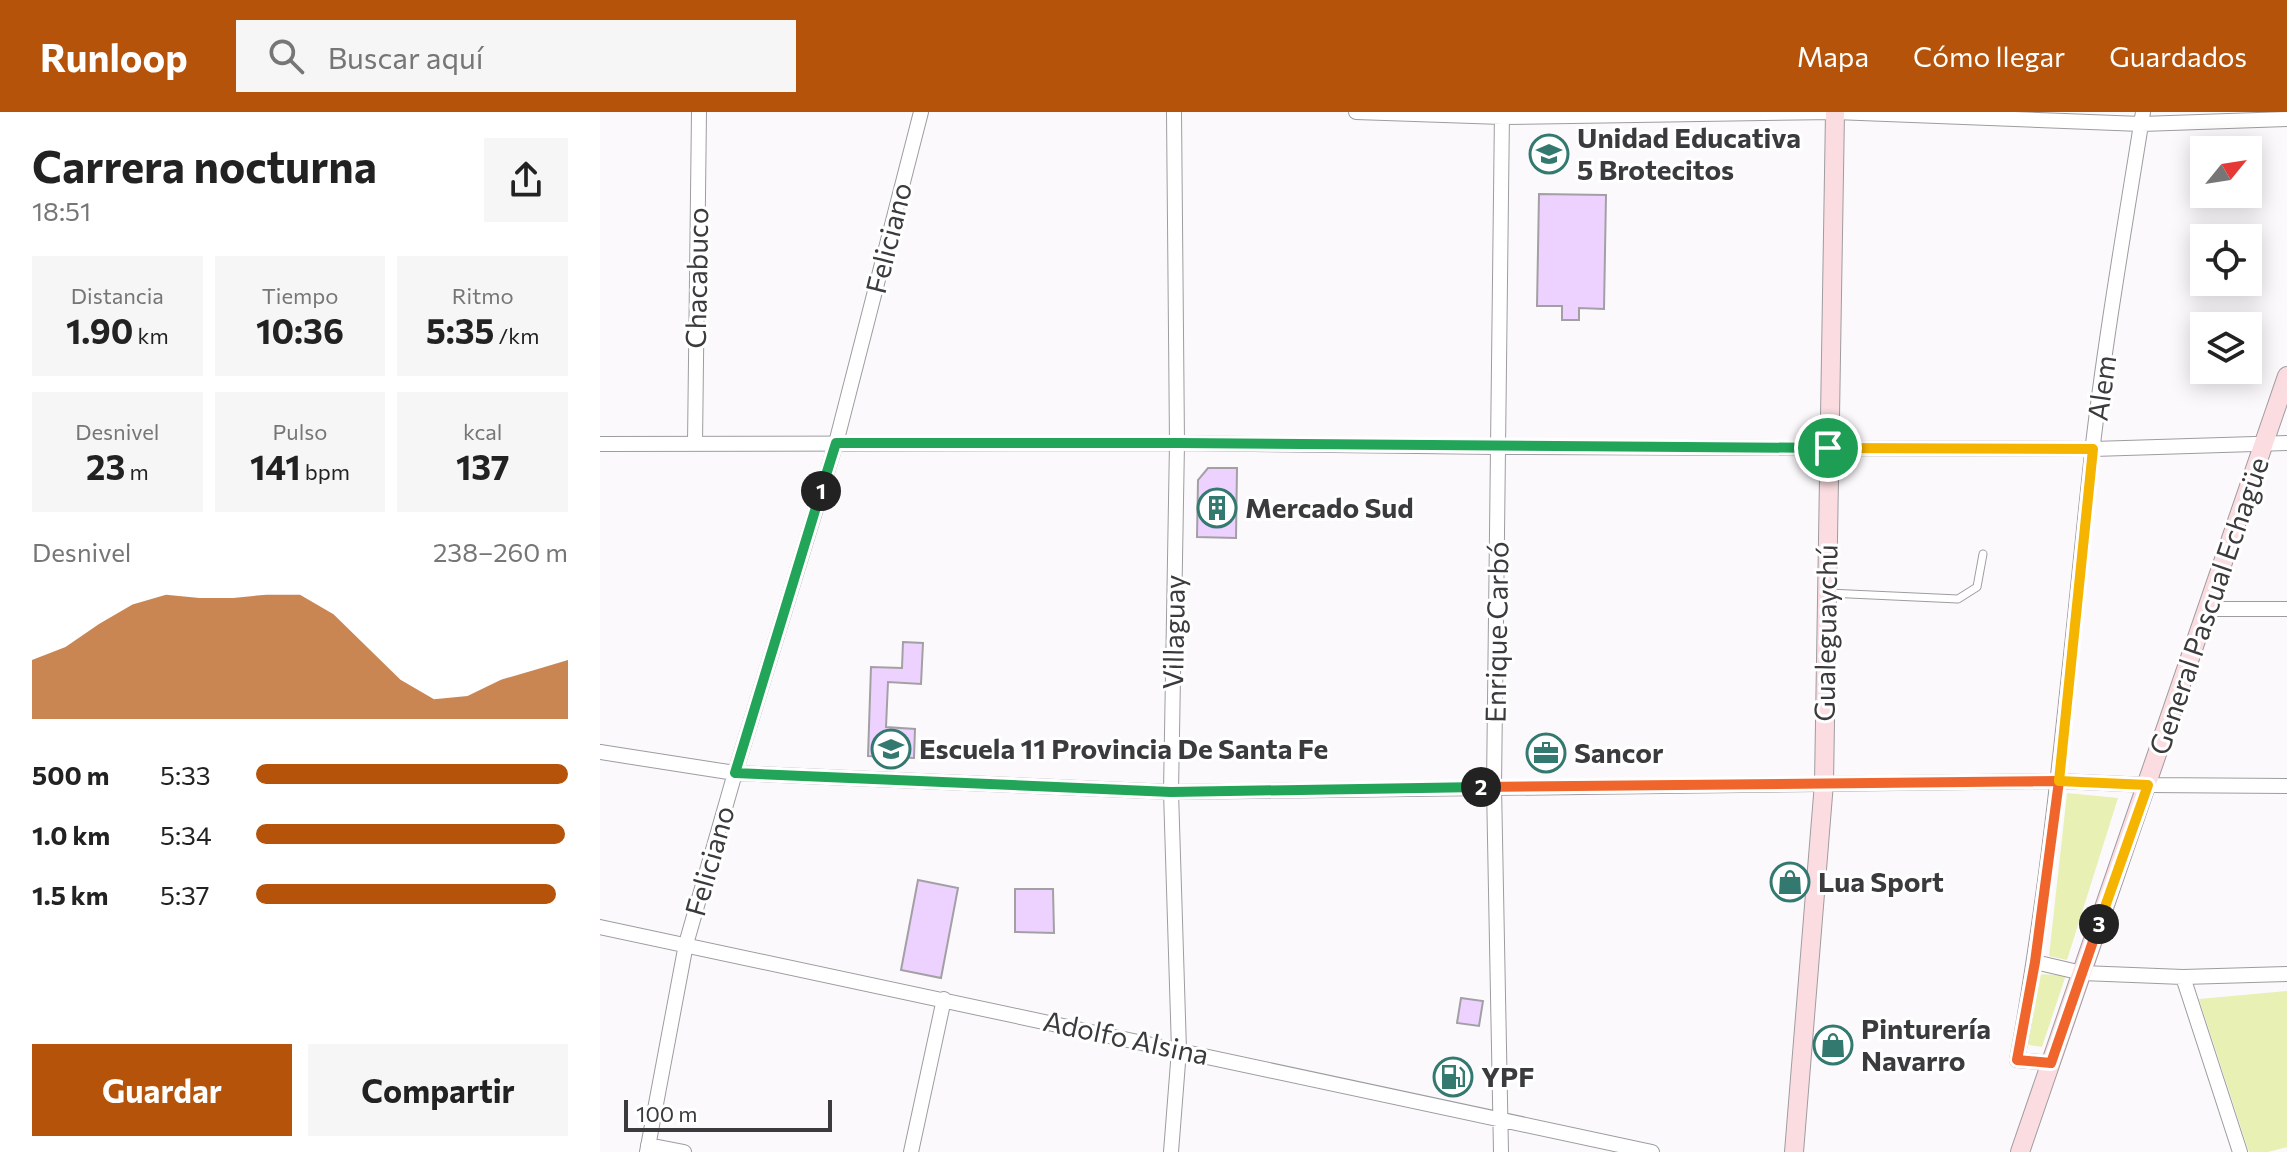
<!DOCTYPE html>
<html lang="es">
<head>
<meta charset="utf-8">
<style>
  :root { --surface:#fff; --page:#f6f6f6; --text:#222; --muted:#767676; --accent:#b45309 }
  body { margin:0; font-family:Commissioner,sans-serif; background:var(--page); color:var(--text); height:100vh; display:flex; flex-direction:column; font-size:30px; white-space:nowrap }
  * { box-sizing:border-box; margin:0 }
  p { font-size:26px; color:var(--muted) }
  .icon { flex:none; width:44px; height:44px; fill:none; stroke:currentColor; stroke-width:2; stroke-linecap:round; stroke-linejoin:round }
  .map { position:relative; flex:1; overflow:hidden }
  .details { display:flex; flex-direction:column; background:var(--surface); width:600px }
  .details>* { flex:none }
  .needle { width:52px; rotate:60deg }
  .controls { position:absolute; left:1590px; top:24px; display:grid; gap:16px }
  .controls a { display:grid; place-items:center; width:72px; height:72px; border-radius:0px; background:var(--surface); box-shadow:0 4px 20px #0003; font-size:40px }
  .scale { position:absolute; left:24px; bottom:20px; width:208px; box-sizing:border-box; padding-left:8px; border:4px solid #3b3a3c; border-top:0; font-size:22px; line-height:28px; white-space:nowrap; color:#3b3a3c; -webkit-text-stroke:6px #fff; paint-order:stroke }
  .pin { position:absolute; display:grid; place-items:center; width:68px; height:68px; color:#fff; margin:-34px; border:4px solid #fff; border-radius:50%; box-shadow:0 2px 8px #0007 }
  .km { position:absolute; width:40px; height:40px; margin:-20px; border-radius:50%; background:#222; color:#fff; font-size:22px; line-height:40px; text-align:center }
  .round { display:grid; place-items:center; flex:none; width:84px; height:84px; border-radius:0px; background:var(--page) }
  .overview { display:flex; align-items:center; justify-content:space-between; height:136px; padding:0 32px }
  h1 { font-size:44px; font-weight:700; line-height:60px }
  .metrics { display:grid; grid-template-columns:repeat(3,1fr); gap:12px; height:136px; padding:8px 32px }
  .metrics div { display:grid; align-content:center; border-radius:0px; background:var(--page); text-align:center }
  .metrics b { font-size:34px; font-weight:700 }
  .metrics small { font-size:22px; font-weight:400 }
  .metrics p { font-size:22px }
  .chart { height:224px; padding:16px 32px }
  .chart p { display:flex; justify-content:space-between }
  .chart svg { width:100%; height:144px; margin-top:8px; fill:var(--accent); opacity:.7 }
  .primary-button { display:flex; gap:16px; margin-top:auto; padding:16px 32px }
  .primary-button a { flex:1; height:92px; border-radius:0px; background:var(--accent); color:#fff; font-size:32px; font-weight:700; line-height:92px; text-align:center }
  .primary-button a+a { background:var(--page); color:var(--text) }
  ul { padding:0 32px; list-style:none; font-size:26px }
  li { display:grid; grid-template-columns:128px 96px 1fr; align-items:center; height:60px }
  li i { height:20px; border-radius:10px; background:var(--accent) }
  header { display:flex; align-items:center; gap:48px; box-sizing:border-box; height:112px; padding:0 40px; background:var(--accent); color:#fff }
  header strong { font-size:38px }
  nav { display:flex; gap:44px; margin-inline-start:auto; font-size:28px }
  .search { width:560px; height:72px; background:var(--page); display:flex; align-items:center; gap:20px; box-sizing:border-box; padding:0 28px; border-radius:0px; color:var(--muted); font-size:30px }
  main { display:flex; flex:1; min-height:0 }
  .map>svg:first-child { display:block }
  .park { fill:#e8f0b4 }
  .building { fill:#edd1ff; stroke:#a3a0a4; stroke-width:2 }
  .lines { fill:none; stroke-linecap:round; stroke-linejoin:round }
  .lane-casing { stroke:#9e9ca0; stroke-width:9 }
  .street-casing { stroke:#9e9ca0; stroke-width:16 }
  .secondary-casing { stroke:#9e9ca0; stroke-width:20 }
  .lane { stroke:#fff; stroke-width:7 }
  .street { stroke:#fff; stroke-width:14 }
  .secondary { stroke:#fbdde1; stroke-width:18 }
  .split-1-casing { stroke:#fff; stroke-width:16 }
  .split-2-casing { stroke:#fff; stroke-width:16 }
  .split-3-casing { stroke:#fff; stroke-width:16 }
  .split-4-casing { stroke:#fff; stroke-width:16 }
  .split-1 { stroke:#22a559; stroke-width:10 }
  .split-2 { stroke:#22a559; stroke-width:10 }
  .split-3 { stroke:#f0652b; stroke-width:10 }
  .split-4 { stroke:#f5b400; stroke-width:10 }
  .labels { text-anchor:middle; stroke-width:6; stroke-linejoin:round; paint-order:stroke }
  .poi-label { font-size:28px; font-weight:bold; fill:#3b3a3c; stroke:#fff; text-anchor:start }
  .street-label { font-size:28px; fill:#3b3a3c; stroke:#fff }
</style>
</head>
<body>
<header>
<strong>Runloop</strong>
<div class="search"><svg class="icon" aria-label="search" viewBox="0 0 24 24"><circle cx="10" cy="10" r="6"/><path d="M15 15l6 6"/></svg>Buscar aquí</div>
<nav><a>Mapa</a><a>Cómo llegar</a><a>Guardados</a></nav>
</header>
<main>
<section class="details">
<div class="overview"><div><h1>Carrera nocturna</h1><p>18:51</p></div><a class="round"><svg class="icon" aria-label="share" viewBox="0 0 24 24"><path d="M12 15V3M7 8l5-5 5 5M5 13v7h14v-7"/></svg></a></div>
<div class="metrics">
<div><p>Distancia</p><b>1.90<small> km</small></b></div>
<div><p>Tiempo</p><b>10:36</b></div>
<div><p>Ritmo</p><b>5:35<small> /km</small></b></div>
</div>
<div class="metrics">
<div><p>Desnivel</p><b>23<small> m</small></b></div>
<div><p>Pulso</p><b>141<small> bpm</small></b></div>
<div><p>kcal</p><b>137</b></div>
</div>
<div class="chart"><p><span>Desnivel</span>238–260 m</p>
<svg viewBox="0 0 160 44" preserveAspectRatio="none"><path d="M0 44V26L10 22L20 15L30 9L40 6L50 7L60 7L70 6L80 6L90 12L100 22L110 32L120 38L130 37L140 32L150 29L160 26V44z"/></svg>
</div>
<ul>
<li><b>500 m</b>5:33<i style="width:100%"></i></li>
<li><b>1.0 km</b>5:34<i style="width:99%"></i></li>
<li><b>1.5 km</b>5:37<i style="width:96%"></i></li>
</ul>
<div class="primary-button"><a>Guardar</a><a>Compartir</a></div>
</section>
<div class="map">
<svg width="1687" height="1040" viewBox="0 0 1687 1040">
  <rect width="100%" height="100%" fill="#fcf9fd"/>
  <path class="park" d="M1467,681L1518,686L1467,848L1449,844Z
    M1433,862L1466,863L1442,935L1423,932Z
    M1687,879V1035L1668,1040H1649L1599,887Z"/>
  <path class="building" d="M939,82L1006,83L1004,197L979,196V208H962V194H937Z
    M608,356H637L636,426L597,425L598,368Z
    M303,530L323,531L321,572L288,570L286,615L315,617L314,646L268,644L271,555L302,556Z
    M318,768L358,776L341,866L301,858Z
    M415,777H453L454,821L415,820Z
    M861,886L883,889L879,914L857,911Z"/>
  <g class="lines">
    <defs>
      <path id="lane" d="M1228,481L1358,487L1377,475L1383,442"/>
      <path id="street" d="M756,0L902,5L1235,0L1541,12L1687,7
        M0,332L577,331L899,335L1493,337L1687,331
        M95,332L99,0
        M1606,497H1687
        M0,640L135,661L571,680L1459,669L1548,673L1687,674
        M0,815L1052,1040
        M1435,850L1482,861L1583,865L1687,862
        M1583,865L1640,1040
        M1451,951L1417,948C1454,747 1470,544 1492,341C1505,228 1525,113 1543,0
        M48,1033L84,1040
        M47,1040L86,832L135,661L236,331L321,0
        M311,1040L344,887
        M571,1040L579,938L571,680L577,331L574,0
        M901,1040L894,674L902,0"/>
      <path id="secondary" d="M1194,1040L1224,671L1235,0
        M1420,1040L1687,264"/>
    </defs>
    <use href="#lane" class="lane-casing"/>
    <use href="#street" class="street-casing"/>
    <use href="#secondary" class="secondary-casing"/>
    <use href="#lane" class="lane"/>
    <use href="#street" class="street"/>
    <use href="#secondary" class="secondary"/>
  </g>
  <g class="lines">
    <defs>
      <path id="split-1" d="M221,379L236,331H577L1228,336"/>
      <path id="split-2" d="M221,379L135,661L571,680L881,675"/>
      <path id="split-3" d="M881,675L1459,669L1435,850L1417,948L1451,951L1499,812"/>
      <path id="split-4" d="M1228,336L1493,337L1459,669L1548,673L1499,812"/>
    </defs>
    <use href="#split-1" class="split-1-casing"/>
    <use href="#split-2" class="split-2-casing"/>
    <use href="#split-3" class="split-3-casing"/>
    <use href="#split-4" class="split-4-casing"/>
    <use href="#split-1" class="split-1"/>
    <use href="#split-2" class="split-2"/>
    <use href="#split-3" class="split-3"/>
    <use href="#split-4" class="split-4"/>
  </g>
  <defs>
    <symbol id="school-ring" viewBox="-11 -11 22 22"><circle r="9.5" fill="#fff" stroke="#337970" stroke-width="1.5"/><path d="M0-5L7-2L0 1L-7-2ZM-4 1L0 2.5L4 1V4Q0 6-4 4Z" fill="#337970"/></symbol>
    <symbol id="building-ring" viewBox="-11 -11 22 22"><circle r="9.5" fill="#fff" stroke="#337970" stroke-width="1.5"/><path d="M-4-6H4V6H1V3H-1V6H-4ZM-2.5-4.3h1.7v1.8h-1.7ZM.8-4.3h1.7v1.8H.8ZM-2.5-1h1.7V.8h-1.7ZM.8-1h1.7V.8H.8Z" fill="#337970"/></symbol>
    <symbol id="office-ring" viewBox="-11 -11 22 22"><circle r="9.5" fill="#fff" stroke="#337970" stroke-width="1.5"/><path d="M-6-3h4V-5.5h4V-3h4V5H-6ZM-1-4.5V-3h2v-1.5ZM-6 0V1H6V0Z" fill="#337970"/></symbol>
    <symbol id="shop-ring" viewBox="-11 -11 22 22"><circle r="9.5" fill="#fff" stroke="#337970" stroke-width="1.5"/><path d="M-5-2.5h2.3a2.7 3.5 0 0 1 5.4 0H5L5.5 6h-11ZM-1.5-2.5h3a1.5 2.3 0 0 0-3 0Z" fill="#337970"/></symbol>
    <symbol id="fuel-ring" viewBox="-11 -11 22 22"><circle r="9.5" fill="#fff" stroke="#337970" stroke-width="1.5"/><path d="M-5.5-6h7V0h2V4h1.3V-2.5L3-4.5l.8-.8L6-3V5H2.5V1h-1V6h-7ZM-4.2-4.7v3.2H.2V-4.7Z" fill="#337970"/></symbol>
  </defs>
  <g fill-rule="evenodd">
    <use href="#school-ring" x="927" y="20" width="44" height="44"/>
    <use href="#building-ring" x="595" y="374" width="44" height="44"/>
    <use href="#school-ring" x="269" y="615" width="44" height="44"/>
    <use href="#office-ring" x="924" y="619" width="44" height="44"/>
    <use href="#shop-ring" x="1168" y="748" width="44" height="44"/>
    <use href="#shop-ring" x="1211" y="911" width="44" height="44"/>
    <use href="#fuel-ring" x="831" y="943" width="44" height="44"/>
  </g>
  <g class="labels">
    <g class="poi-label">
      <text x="977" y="36">Unidad Educativa<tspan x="977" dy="32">5 Brotecitos</tspan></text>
      <text x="645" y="406">Mercado Sud</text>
      <text x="319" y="647">Escuela 11 Provincia De Santa Fe</text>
      <text x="974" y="651">Sancor</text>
      <text x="1218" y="780">Lua Sport</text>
      <text x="1261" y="927">Pinturería<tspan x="1261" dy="32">Navarro</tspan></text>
      <text x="881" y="975">YPF</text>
    </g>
    <g class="street-label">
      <text transform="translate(289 126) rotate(-76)" y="10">Feliciano</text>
      <text transform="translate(97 166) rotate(-89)" y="10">Chacabuco</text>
      <text transform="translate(1502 276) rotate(-82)" y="10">Alem</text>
      <text transform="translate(1609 494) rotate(-71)" y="10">General Pascual Echagüe</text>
      <text transform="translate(574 520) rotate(-89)" y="10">Villaguay</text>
      <text transform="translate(897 520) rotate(-89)" y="10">Enrique Carbó</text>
      <text transform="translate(1226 521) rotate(-89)" y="10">Gualeguaychú</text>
      <text transform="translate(110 749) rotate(-74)" y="10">Feliciano</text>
      <text transform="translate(526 926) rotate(12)" y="10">Adolfo Alsina</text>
    </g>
  </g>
</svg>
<div class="controls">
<a><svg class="needle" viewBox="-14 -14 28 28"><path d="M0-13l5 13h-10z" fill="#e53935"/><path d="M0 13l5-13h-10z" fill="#767676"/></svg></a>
<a><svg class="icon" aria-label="locate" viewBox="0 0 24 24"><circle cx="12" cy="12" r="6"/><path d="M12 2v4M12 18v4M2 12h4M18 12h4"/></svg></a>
<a><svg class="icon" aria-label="layers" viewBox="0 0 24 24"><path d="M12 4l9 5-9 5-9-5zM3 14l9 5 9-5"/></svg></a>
</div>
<div class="scale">100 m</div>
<div class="pin" style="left:1228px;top:336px;background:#1e9e55"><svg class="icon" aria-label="arrive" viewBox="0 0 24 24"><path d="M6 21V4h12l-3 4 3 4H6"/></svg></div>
<b class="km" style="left:221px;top:379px">1</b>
<b class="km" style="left:881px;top:675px">2</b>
<b class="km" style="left:1499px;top:812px">3</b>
</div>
</main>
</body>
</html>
